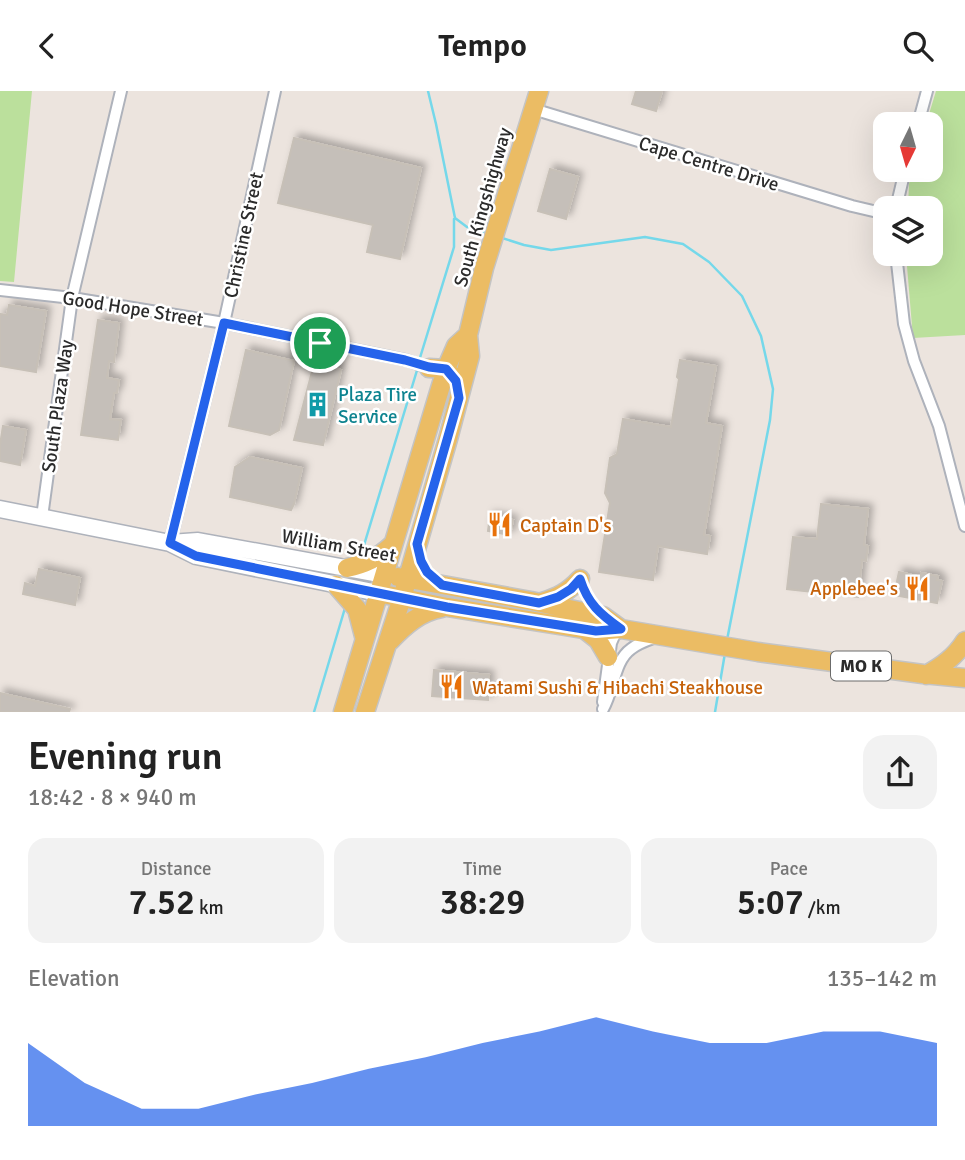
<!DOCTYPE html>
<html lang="en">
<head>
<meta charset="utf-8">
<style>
  :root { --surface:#fff; --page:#f2f2f2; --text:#222; --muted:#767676; --accent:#2563eb }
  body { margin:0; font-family:Signika,sans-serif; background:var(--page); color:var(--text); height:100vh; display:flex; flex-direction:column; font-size:26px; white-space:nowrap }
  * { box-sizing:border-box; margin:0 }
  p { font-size:23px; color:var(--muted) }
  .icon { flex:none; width:38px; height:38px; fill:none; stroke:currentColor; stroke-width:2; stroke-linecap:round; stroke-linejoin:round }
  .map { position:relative; height:621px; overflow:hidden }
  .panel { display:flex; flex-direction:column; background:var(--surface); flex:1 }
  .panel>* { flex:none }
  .needle { width:46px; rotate:185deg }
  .controls { position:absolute; left:873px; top:21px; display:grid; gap:14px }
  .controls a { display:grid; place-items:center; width:70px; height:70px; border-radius:14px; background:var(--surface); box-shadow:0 7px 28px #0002; font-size:35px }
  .pin { position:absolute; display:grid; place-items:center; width:60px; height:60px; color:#fff; margin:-30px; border:4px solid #fff; border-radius:50%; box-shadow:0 2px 7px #0007 }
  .round { display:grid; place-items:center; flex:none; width:74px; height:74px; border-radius:21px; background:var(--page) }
  .summary { display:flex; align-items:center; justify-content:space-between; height:119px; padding:0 28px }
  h1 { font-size:38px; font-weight:600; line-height:52px }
  .figures { display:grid; grid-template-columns:repeat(3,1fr); gap:10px; height:119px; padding:7px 28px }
  .figures div { display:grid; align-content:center; border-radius:18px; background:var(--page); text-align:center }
  .figures b { font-size:35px; font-weight:600 }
  .figures small { font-size:19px; font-weight:400 }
  .figures p { font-size:19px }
  .chart { height:196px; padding:14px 28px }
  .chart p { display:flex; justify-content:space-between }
  .chart svg { width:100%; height:126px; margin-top:7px; fill:var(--accent); opacity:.7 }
  header { display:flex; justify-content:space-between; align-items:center; height:91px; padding:0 28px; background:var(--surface); font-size:32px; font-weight:600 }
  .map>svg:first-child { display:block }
  .green { fill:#bbe09c }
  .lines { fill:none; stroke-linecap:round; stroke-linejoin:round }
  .stream { stroke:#75d8ea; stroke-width:2.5 }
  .building { fill:#c5bfb9; stroke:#c7c0b7; stroke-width:2; filter:url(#shadow) }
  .minor-casing { stroke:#aeb2bb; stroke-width:14 }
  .secondary-casing { stroke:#aeb2bb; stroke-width:19 }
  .primary-casing { stroke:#c4c4c4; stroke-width:21 }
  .minor { stroke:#fff; stroke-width:10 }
  .secondary { stroke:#fff; stroke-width:16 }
  .primary { stroke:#ebbc64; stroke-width:18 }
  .route-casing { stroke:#fff; stroke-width:14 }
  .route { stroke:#2563eb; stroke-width:9 }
  .labels { text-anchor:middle; stroke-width:5; stroke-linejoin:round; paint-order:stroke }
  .shield { fill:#fff; stroke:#6b6b6b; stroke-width:2 }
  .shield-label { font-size:18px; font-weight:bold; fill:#2b2b2b }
  .street-label { font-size:19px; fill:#2b2b2b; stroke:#fff }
  .culture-label { font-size:19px; fill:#0d838f; stroke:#fff; text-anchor:start }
  .food-label { font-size:19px; fill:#c56008; stroke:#fff; text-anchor:start }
</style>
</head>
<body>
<header><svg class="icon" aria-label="back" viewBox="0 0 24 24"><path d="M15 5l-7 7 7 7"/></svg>Tempo<svg class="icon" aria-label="search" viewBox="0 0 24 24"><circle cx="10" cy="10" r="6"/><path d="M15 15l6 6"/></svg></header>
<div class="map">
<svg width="965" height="621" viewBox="0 0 965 621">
  <defs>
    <filter id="shadow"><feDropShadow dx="4.5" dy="-4.5" stdDeviation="3.5" flood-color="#0004"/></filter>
  </defs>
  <rect width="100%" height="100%" fill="#ece4de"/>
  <path class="green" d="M0,0H32L14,191L0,190Z
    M936,0H965V244L913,247L906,163H931V117H908L909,93L913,79H931V33H926Z"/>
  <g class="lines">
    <path class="stream" d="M428,0L436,33L455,127L467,136L486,142
      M499,146L524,154L551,159L645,146L683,153L709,171L742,205L761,245L773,298L770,329L727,549
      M419,270L454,156V128
      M361,464L418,276
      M314,621L345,517
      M715,621L725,562"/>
  </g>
  <path class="building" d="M636,0H662L656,20L632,13Z
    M294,47L421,77L400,168L367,161L373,134L278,112Z
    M550,78L578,86L566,128L538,120Z
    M9,214L46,220L36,281L0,275V223L7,224Z
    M98,229L119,232L114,271L109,270L107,287L119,289L117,302H114L110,328L121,329L118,349L81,344Z
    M246,259L294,270L279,339L270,344L229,335Z
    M315,269L341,279L323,354L294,349Z
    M680,269L716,275L706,332L722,335L704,444L710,445L707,463L658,455L653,489L599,481L610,412L605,402L610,367L617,363L623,328L671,336L679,288L677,286Z
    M3,335L26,339L20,374L0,370V354Z
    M250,366L302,377L294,413L291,419L230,406L235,376Z
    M821,413L868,418L864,454L868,455L866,470L862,469L858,506L787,498L793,446L817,448Z
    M490,425L513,429L510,444L488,440Z
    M39,478L80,487L75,514L23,503L25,492L35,495Z
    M899,481L921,486V482L938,485L937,489L942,490L937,512L894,504Z
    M434,579L489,584L488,609L432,605Z
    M0,602L70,618L69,621H0Z"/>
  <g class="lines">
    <defs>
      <path id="minor" d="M533,18L852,115L886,123
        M918,33L927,0
        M896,117L905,79
        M896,163L904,233L914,270L939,335L965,435
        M0,199L72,207L224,232L406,269L429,277
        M42,426L72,207L121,0
        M170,452L224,232L275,0
        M603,611L611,552L614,545L621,538
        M603,618C614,599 614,570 631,558C638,552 648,549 656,546"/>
      <path id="secondary" d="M0,418L170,452
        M378,502L196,465L170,452L198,450L384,484"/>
      <path id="primary" d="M429,277L446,278L454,287
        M347,477C365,473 378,467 392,454
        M398,486L531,510L603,525L621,538
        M336,494L357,518L364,545
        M378,502L447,516L565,535L595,540L621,538L758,561L923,583L965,587
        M542,511C558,506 568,501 580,488
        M584,538L598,549L608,566
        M390,550C405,534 420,521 442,517
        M926,584C942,575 955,566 965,550
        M343,621L446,278L456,255L468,244
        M365,621L402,507L448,348L470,265L468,244L484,177L539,0"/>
    </defs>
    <use href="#minor" class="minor-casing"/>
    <use href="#secondary" class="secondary-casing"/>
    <use href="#primary" class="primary-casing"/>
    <use href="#minor" class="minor"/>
    <use href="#secondary" class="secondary"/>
    <use href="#primary" class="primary"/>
  </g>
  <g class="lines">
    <defs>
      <path id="route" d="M224,232L405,269L429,276L446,278L456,290L459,307L417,453L421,470L427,481L442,494L539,512L558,506L571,498L580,488C588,513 600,523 621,538L596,540L447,516L196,465L170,452Z"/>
    </defs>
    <use href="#route" class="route-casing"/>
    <use href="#route" class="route"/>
  </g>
  <defs>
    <symbol id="building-bare" viewBox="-9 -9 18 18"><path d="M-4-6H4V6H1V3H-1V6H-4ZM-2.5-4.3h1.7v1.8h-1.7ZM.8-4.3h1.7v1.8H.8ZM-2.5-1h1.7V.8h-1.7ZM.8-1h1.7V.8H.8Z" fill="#0f9aa8" stroke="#fff" stroke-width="2.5" paint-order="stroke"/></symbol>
    <symbol id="restaurant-bare" viewBox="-9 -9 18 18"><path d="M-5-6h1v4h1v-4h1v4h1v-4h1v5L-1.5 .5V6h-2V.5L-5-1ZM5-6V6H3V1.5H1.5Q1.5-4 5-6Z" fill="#e8710a" stroke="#fff" stroke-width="2.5" paint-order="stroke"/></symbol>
  </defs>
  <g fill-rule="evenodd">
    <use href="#building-bare" x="300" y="296" width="35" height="35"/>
    <use href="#restaurant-bare" x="482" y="416" width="35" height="35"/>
    <use href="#restaurant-bare" x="900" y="480" width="35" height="35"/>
    <use href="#restaurant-bare" x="434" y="578" width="35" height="35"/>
  </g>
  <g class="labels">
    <rect class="shield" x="831" y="560.5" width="60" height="29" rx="5"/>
    <g class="shield-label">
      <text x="861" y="581">MO K</text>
    </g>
    <g class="street-label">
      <text transform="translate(709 72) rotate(17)" y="7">Cape Centre Drive</text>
      <text transform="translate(482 116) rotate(-74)" y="7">South Kingshighway</text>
      <text transform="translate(243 144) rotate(-78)" y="7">Christine Street</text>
      <text transform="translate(133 217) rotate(9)" y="7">Good Hope Street</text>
      <text transform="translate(57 315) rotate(-82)" y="7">South Plaza Way</text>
      <text transform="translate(339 454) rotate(10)" y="7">William Street</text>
    </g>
    <g class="culture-label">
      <text x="338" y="310">Plaza Tire<tspan x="338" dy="22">Service</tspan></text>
    </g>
    <g class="food-label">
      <text x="520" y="441">Captain D's</text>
      <text x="898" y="504" text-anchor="end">Applebee's</text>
      <text x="472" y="603">Watami Sushi &amp; Hibachi Steakhouse</text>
    </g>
  </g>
</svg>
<div class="controls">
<a><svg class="needle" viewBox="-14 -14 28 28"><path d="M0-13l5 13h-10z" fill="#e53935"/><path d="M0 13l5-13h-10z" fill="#767676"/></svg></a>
<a><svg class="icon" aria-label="layers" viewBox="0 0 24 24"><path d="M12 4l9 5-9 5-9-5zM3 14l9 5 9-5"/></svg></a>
</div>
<div class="pin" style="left:320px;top:252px;background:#1e9e55"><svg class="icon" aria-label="arrive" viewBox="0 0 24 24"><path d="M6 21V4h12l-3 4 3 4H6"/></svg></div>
</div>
<section class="panel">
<div class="summary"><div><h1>Evening run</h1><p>18:42 · 8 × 940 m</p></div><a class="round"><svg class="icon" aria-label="share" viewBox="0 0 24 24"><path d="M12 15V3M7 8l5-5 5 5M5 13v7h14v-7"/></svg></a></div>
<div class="figures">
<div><p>Distance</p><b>7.52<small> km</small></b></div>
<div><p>Time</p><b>38:29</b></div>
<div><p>Pace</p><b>5:07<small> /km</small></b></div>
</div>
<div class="chart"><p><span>Elevation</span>135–142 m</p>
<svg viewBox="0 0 160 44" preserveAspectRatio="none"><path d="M0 44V15L10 29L20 38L30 38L40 33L50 29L60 24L70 20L80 15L90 11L100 6L110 11L120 15L130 15L140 11L150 11L160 15V44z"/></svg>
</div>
</section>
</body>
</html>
